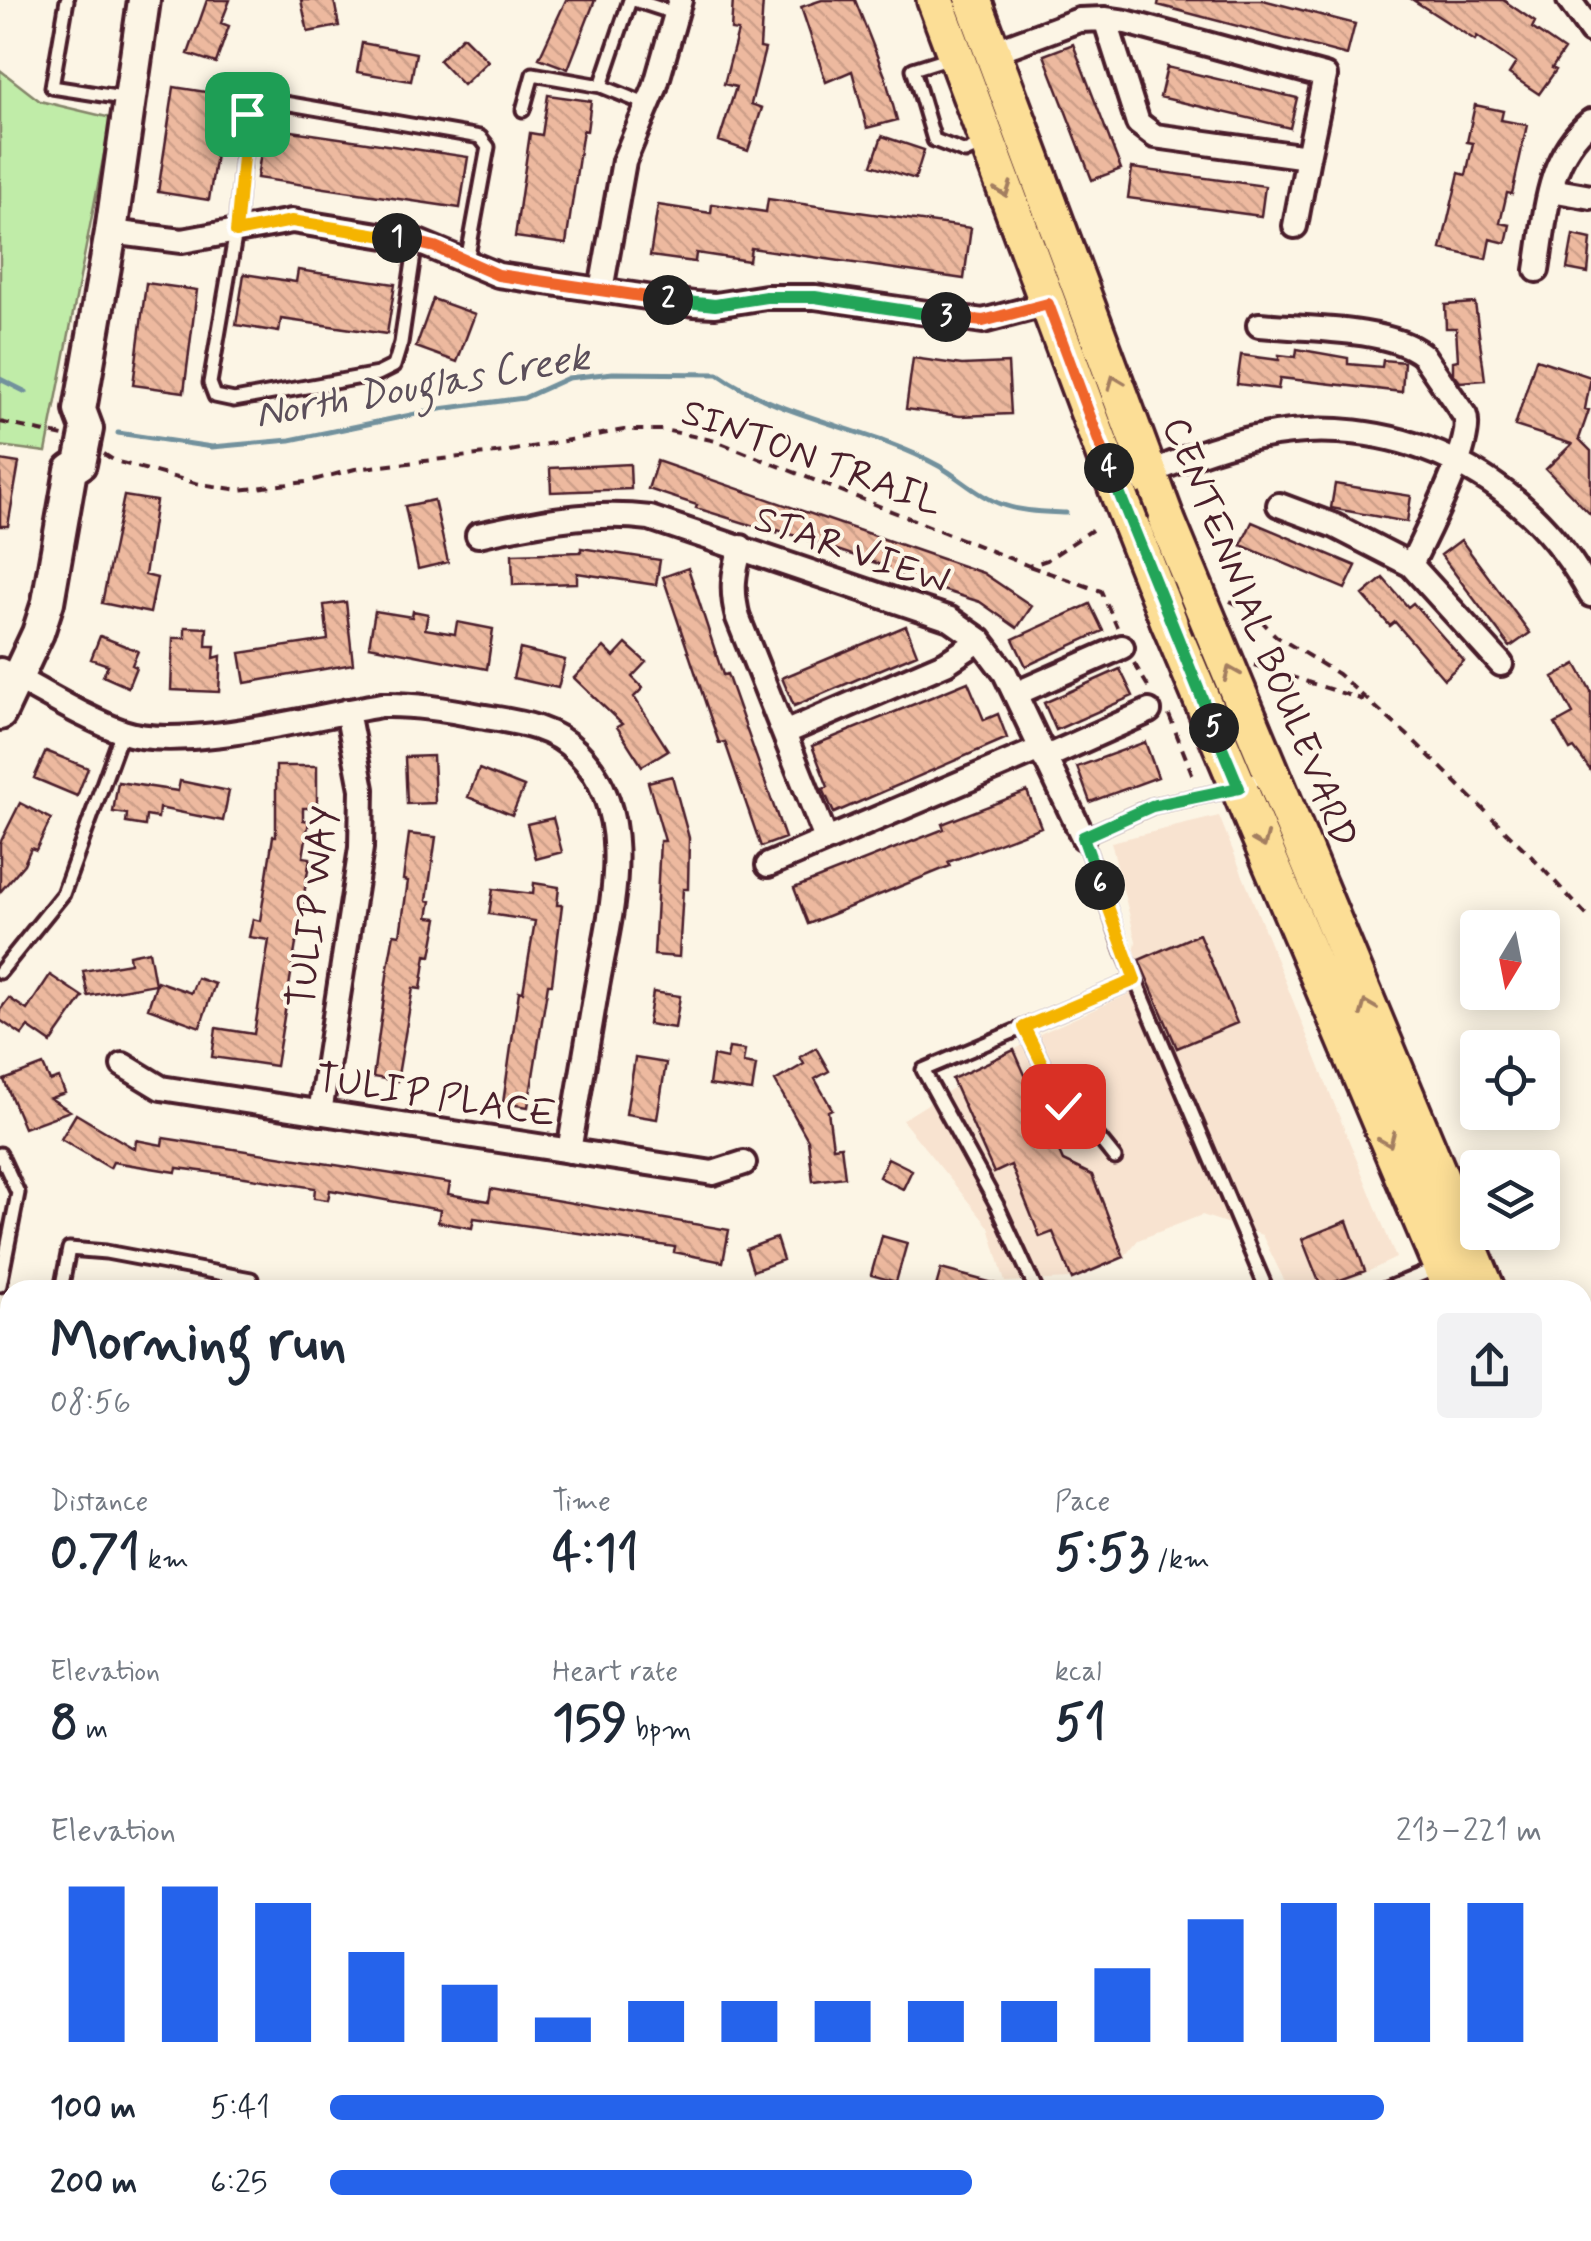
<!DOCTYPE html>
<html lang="en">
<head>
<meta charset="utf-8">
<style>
  :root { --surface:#fff; --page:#f2f2f3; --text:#1f2937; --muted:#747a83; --accent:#2563eb }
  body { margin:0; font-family:Mynerve,sans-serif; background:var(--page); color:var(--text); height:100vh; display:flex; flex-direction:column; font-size:38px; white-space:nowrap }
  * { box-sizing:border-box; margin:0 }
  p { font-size:32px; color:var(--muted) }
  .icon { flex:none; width:55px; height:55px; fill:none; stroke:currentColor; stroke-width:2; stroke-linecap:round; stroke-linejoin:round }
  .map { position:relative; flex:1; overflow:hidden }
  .details { position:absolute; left:0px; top:1280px; width:1592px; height:962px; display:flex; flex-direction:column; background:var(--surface); border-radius:30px 30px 0 0; box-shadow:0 5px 25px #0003 }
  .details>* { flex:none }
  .needle { width:65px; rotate:190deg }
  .tools { position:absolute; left:1460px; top:910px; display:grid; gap:20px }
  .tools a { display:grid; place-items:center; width:100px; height:100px; border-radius:10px; background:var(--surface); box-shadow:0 5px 25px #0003; font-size:50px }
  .pin { position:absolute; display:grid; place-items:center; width:85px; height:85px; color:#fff; margin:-42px; border-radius:20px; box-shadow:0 5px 15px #0006 }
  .km { position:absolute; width:50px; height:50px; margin:-25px; border-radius:50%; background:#222; color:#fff; font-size:28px; line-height:50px; text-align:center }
  .round { display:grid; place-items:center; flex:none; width:105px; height:105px; border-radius:10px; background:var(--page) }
  .summary { display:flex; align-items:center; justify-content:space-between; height:170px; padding:0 50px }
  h1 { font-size:55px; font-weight:700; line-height:75px }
  .figures { display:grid; grid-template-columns:repeat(3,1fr); gap:15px; height:170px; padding:10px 50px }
  .figures div { display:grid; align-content:center }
  .figures b { font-size:50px; font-weight:700 }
  .figures small { font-size:28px; font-weight:400 }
  .figures p { font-size:28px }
  .chart { height:280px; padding:20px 50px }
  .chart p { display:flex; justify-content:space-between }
  .chart svg { width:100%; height:180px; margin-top:10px; stroke:var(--accent); stroke-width:6 }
  ul { padding:0 50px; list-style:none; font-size:32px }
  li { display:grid; grid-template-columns:160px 120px 1fr; align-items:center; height:75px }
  li i { height:25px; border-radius:12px; background:var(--accent) }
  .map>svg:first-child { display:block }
  .built { fill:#f8e3d0 }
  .park { fill:#c0eca8; stroke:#85866a; stroke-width:2.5 }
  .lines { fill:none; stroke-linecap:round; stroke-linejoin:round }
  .stream { stroke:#72919d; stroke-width:5 }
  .building { fill:url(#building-back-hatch); stroke:#4a1f2b; stroke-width:2.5 }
  .lane-casing { stroke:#4a1f2b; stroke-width:19 }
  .street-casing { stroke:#4a1f2b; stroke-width:30 }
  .secondary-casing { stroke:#4a1f2b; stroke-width:38 }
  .primary-casing { stroke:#4a1f2b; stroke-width:42 }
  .path { stroke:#4a1f2b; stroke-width:4; stroke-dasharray:10 8; stroke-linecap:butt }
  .lane { stroke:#fcf5e5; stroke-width:11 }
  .street { stroke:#fcf5e5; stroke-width:22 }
  .secondary { stroke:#fcf5e5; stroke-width:30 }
  .primary { stroke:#fcde96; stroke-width:35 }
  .primary-bridge-casing { stroke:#4a1f2b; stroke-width:42; stroke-linecap:butt }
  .primary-bridge { stroke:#fcde96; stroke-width:35 }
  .oneway { stroke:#a37e60 }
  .split-1-casing { stroke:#fff; stroke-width:20 }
  .split-2-casing { stroke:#fff; stroke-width:20 }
  .split-3-casing { stroke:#fff; stroke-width:20 }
  .split-4-casing { stroke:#fff; stroke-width:20 }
  .split-5-casing { stroke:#fff; stroke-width:20 }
  .split-6-casing { stroke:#fff; stroke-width:20 }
  .split-7-casing { stroke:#fff; stroke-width:20 }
  .split-1 { stroke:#f5b400; stroke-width:12 }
  .split-2 { stroke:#f0652b; stroke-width:12 }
  .split-3 { stroke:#22a559; stroke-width:12 }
  .split-4 { stroke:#f0652b; stroke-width:12 }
  .split-5 { stroke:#22a559; stroke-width:12 }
  .split-6 { stroke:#22a559; stroke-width:12 }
  .split-7 { stroke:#f5b400; stroke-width:12 }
  .labels { text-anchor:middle; stroke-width:8; stroke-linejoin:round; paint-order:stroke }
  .street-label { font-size:38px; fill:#4a1f2b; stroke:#fcf5e5 }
  .water-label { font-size:40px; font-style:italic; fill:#5b4e5a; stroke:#fcf5e5 }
</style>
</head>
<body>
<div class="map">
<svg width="1591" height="2241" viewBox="0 0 1591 2241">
  <defs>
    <pattern id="building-back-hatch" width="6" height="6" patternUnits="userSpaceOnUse" patternTransform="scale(2.5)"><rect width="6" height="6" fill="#edb99f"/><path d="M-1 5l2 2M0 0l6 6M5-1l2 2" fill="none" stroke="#cd9f89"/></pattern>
  </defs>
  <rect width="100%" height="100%" fill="#fcf5e5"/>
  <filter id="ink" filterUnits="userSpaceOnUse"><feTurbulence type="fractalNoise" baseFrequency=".01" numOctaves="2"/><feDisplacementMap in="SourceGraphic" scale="20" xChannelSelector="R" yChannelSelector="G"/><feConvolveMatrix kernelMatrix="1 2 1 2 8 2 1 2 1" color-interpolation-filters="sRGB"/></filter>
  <g filter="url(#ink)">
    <path class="built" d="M1219,816L1396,1258L1330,1290H1289L1262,1235L1202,1215L1138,1240L1124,1257L1072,1279L1005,1282L989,1227L902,1120L1042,1033L1128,994L1136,941L1111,842Z
      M959,2232L1330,2233L1326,2241H957Z"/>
    <path class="park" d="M0,70L40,101L111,118L46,452L0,446Z"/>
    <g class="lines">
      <path class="stream" d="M0,379L26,392
        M118,433L212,447L290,440L440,409L524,398L568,378L613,373L718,374C782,419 871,428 939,466C959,477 976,495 998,503C1019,512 1043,512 1066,513"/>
    </g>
    <path class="building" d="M207,0H230L221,23L229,26L216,63L188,54Z
      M301,0H334L339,26L308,32Z
      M566,0H595L568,69L539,58Z
      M733,0H763L760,48L765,49L751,104L762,108L748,151L719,141L736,87L724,84L738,31L731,30Z
      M822,0H855L885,76L897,120L867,128L852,71L826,82L801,7Z
      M1159,0H1263L1355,24L1347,55L1158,5Z
      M1413,0H1503L1535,22L1532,28L1564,50L1552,68L1556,70L1539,94L1509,74L1516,63L1477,36L1475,40Z
      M463,36L488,61L463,85L439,60Z
      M362,43L416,53L411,81L357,72Z
      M1073,44L1121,169L1092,180L1044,55Z
      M1167,67L1297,98L1290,128L1160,97Z
      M174,87L225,95L209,200L158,192Z
      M548,95L591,101L587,131L583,130L566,244L515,237L530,133L542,135Z
      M1475,105L1503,111L1501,120L1527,125L1512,194L1507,193L1500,223L1510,225L1506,243L1490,239L1486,259L1441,249L1459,173L1466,175L1473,143L1467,142Z
      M265,127L468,157L460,208L257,178Z
      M882,136L924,150L915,179L872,165Z
      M1132,168L1265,186L1261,216L1128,198Z
      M768,199L971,228L964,279L751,248L749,261L696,253L695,262L650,256L658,205L711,213L712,204L766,212Z
      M1573,235L1591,239L1588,273L1567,269Z
      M298,270L395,284L387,334L281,319L279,332L236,325L244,274L296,282Z
      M146,283L197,290L184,392L133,385Z
      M433,299L475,314L457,362L416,347Z
      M1475,303L1485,380L1460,382L1453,373V361L1458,360L1456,328H1446L1445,305Z
      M1297,349L1348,358V364L1382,367L1383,360L1404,362L1402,392L1280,378L1278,389L1237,384L1241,355L1279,360V355L1296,357Z
      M913,358L962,365L1008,363L1011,414L960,416L906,409Z
      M1536,359L1591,377L1585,409L1589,410L1579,439L1591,451V515L1546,469L1572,444L1515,426Z
      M0,460L19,463L8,526H0Z
      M657,461L983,573L1032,606L1017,628L980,602L886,572L888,567L778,530L777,533L696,508L697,505L648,489Z
      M630,464L631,489L551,492L550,468Z
      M1335,484L1411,496L1407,522L1331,508Z
      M124,496L156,501L145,575L157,578L150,613L102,603Z
      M434,500L448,562L418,569L405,506Z
      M1252,522L1356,566L1345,589L1241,545Z
      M1461,540L1530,633L1510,647L1441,555Z
      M581,548L660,560L656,585L577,573V583L513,585L512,554L581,552Z
      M688,568L723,675L727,674L785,838L761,847L725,742L719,743L663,577Z
      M1383,578L1408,607L1413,603L1464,661L1444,679L1395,622L1390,626L1363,595Z
      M346,602L353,664L245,683L240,653L328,640L324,605Z
      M1090,604L1103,631L1026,666L1013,639Z
      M375,611L412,617L413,611L428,614L425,629L455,634L457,622L493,629L487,669L369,646Z
      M906,626L917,654L794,706L782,678Z
      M185,627L207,628L206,646H215L214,658L221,656L219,692L171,690L173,638H185Z
      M100,636L138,651L132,665L136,667L128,687L103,676L108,665L91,659Z
      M626,644L646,662L632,677L643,688L634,697L668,750L642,766L617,727L622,724L574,678L604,647L614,657Z
      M520,649L565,660L558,688L513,678Z
      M1576,664L1591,691V771L1574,748L1570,750L1555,724L1573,714L1553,677Z
      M1120,669L1133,696L1056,730L1044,703Z
      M968,682L984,720L998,714L1007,738L834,813L823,789L828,787L812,746Z
      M1145,742L1158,777L1090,802L1077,767Z
      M46,751L88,768L77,796L34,778Z
      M433,756L435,803L407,804L405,757Z
      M276,766H317V808H303V820L309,821L303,857L310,858L276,1066L212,1057L216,1028L254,1034L269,940L249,937L253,919L260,921L273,836H276Z
      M479,769L524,787L512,815L468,797Z
      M672,776L689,838L688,889H683L679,957L654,955L660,841H665L648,782Z
      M180,781L229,791L223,821L159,808L158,818L146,816L145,826L126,823L127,814L113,812L118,782L178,791Z
      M1027,791L1041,827L948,862L950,866L808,924L794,888L944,829L942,824Z
      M20,803L51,819L36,850L31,848L24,864L0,892V843Z
      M553,818L562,852L536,859L527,824Z
      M409,834L436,837L427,900L431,901L428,917L438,918L431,956L426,955L421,989L413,988L397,1081L373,1077L389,961L394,934L400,935L408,881L403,880Z
      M534,883L559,887L557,905H562L552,984H548L528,1107L503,1103L519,991L523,992L535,921L489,914L493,889L533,894Z
      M1199,934L1237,1023L1177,1048L1139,960Z
      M149,951L155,984L88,996L83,971L130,963L129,955Z
      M50,975L83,997L51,1043L28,1027L22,1035L0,1020V1010L9,998L27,1010Z
      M197,978L215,984L200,1027L148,1008L157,981L191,993Z
      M653,992L680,996L675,1028L648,1024Z
      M729,1048L745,1050L743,1063L756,1065L752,1091L709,1085L713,1056L727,1059Z
      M816,1048L829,1071L815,1079L832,1109L828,1111L833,1147L841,1146L845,1177L813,1181L808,1140L775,1081L804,1064L800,1057Z
      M1014,1050L1063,1161L1092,1175L1124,1257L1072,1279L1053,1232L1040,1237L1011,1165L994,1173L952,1079Z
      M635,1058L666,1063L657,1119L626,1114Z
      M43,1065L50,1081L59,1078L65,1093L50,1098L70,1111L24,1128L4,1080Z
      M76,1114L135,1149L136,1140L162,1145L163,1138L450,1183L448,1194L489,1201L491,1189L729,1230L723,1262L674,1252L675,1247L474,1218L472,1228L438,1222L440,1210L330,1190L328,1200L314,1198L315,1188L238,1176L177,1168L176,1172L113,1162L110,1168L61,1139Z
      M888,1158L912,1170L903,1189L879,1177Z
      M1347,1221L1365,1271L1321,1287L1302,1239Z
      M882,1236L907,1243L896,1282L871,1275Z
      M776,1238L783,1260L753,1271L746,1249Z
      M941,1269L1000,1285L999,1290H935Z"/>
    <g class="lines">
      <defs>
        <path id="lane" d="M67,0L52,87L129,99
          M634,0L677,14
          M951,57L913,69L934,140L965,152L983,144
          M601,86L630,0
          M523,110L533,74L601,86L648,105
          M416,241L401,343L394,366L378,374L234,400L215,396L210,383L236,231L247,114L257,105L279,102L480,137L488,147L467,261
          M0,972L63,894L122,732
          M1024,1027L1063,1106L1081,1116L1115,1158
          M0,1154L18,1193L0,1285
          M61,1290L69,1249L106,1252L251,1279L249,1290
          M1036,1290L997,1205L923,1070L1135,980
          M1267,1290L1125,955L1083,837L1152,806L1239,788L1270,773
          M1383,1290L1437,1268
          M10,1558V1569
          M0,1635L10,1636
          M0,1818L10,1819
          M870,2232L910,2241
          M1041,2232L1051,2241
          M55,2241L57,2232
          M145,2241L146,2232
          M185,2241L187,2232
          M302,2241L303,2232
          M393,2241L394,2232
          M408,2241L410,2232
          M484,2241L486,2232
          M598,2241L599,2232
          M837,2241L838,2232
          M995,2241L997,2232
          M1093,2241L1100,2232
          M1278,2241L1280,2232
          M1452,2241L1453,2232
          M1528,2241L1529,2232"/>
        <path id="street" d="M1569,0L1591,31
          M1105,19L1126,22L1325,76L1308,157L1155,136L1138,123Z
          M993,52L1079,20L1105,19
          M1551,190L1591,197
          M1295,226L1308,157
          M111,232L182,241L292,221L416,241L498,275L694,304L715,305L766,297H815L983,321L1048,304
          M1537,270C1546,216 1546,158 1591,121
          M601,290L624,161L655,88L680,0
          M1259,325C1303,329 1389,327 1423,355L1465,416C1475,442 1424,536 1411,565
          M1138,478C1175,462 1214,446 1254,438C1390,408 1526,471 1591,595
          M1279,505L1335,526L1411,565L1501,664
          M478,535C537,522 590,511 650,518L950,619L980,640L1005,673L1083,837
          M741,547C733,574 731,591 738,618L826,839
          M0,670C41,690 81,717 123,732C181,752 317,716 381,705C415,704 446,709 479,716C514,722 551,725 577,752C641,815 609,916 596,992C587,1045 578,1098 569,1151
          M1015,694L1122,647
          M784,733L946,663L980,640
          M1044,758L1149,711
          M768,865L1040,749
          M123,1065L161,1088L713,1173L744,1163
          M320,1113L361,848L362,789L347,711
          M659,2241L660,2232"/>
        <path id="secondary" d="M0,714L38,633L48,602L71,470L80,464L87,429L80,410L111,232L144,0
          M0,2016L10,2019
          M244,2241L245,2232"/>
        <path id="primary" d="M935,0L1121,500
          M973,0L1167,521
          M1169,622L1451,1290
          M1211,627L1487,1290
          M1582,1575L1591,1617
          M1582,1822L1591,1811
          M1582,1901L1591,1876
          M1356,2241L1359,2232
          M1399,2241L1402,2232"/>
      </defs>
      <use href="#lane" class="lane-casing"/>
      <use href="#street" class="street-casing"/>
      <use href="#secondary" class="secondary-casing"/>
      <use href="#primary" class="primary-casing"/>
      <path class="path" d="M0,422L63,436
        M104,454L115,461L195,483L239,490L306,482L355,469L504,452L624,430H664L716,441L1029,566L1047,560L1092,530
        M1029,566L1101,591L1117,627
        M1230,601L1253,612L1276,636L1338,674L1412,739L1528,853L1591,920
        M1134,663L1152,693
        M1254,665L1364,700
        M1169,715L1195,781
        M1317,2241L1319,2232"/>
      <use href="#lane" class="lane"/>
      <use href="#street" class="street"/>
      <use href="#secondary" class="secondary"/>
      <use href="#primary" class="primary"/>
      <defs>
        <path id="primary-bridge" d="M1121,500L1169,622
          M1167,521L1211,627"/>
      </defs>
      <use href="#primary-bridge" class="primary-bridge-casing"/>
      <use href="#primary-bridge" class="primary-bridge"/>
    </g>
    <defs><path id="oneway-chevron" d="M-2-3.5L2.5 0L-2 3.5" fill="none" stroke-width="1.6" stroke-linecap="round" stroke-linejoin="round" transform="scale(2.5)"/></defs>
    <g class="oneway">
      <use href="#oneway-chevron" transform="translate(1004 190) rotate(70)"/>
      <use href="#oneway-chevron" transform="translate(1115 382) rotate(-111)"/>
      <use href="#oneway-chevron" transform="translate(1231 673) rotate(-113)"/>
      <use href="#oneway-chevron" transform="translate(1262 841) rotate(67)"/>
      <use href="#oneway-chevron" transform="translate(1367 1007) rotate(-112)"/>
      <use href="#oneway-chevron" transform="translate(1388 1140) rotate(67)"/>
    </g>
  </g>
  <g class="lines" filter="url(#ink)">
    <defs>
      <path id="split-1" d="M247,114L236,232L292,221L397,238"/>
      <path id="split-2" d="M397,238L435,247L498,275L668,300"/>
      <path id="split-3" d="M668,300L715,305L766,297H815L946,317"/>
      <path id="split-4" d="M946,317L983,321L1048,304L1109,468"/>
      <path id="split-5" d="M1109,468L1214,728"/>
      <path id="split-6" d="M1100,885L1083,837L1152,806L1239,788L1214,728"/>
      <path id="split-7" d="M1063,1106L1024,1027L1135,980L1100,885"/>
    </defs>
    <use href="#split-1" class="split-1-casing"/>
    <use href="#split-2" class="split-2-casing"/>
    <use href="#split-3" class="split-3-casing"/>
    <use href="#split-4" class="split-4-casing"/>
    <use href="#split-5" class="split-5-casing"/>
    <use href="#split-6" class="split-6-casing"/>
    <use href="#split-7" class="split-7-casing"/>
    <use href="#split-1" class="split-1"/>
    <use href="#split-2" class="split-2"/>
    <use href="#split-3" class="split-3"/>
    <use href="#split-4" class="split-4"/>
    <use href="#split-5" class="split-5"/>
    <use href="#split-6" class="split-6"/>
    <use href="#split-7" class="split-7"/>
  </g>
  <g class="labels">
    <g class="street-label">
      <text transform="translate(812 456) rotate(20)" y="13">SINTON TRAIL</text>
      <text transform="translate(852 549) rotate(19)" y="13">STAR VIEW</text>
      <text transform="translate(1261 632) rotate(68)" y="13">CENTENNIAL BOULEVARD</text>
      <text transform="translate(312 907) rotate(-83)" y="13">TULIP WAY</text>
      <text transform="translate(436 1095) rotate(9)" y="13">TULIP PLACE</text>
    </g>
    <g class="water-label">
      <text transform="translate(422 384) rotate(-10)" y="14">North Douglas Creek</text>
    </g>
  </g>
</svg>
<div class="tools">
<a><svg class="needle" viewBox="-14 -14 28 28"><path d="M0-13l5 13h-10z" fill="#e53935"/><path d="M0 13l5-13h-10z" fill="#747a83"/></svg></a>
<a><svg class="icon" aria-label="locate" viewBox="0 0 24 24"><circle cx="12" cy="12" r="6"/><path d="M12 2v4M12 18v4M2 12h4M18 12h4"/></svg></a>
<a><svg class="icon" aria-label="layers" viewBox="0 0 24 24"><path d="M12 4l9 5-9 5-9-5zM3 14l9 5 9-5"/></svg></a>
</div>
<div class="pin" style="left:247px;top:114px;background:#1e9e55"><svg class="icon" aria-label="arrive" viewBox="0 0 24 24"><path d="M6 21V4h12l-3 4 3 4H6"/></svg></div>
<div class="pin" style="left:1063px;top:1106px;background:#d93025"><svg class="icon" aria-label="check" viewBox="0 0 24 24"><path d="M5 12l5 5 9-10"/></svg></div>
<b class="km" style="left:397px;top:238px">1</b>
<b class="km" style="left:668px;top:300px">2</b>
<b class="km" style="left:946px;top:317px">3</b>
<b class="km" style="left:1109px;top:468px">4</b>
<b class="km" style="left:1214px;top:728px">5</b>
<b class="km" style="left:1100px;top:885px">6</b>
<section class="details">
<div class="summary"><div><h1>Morning run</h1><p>08:56</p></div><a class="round"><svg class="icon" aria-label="share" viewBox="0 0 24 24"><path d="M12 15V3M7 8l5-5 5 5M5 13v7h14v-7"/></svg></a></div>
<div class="figures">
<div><p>Distance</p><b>0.71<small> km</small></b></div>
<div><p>Time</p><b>4:11</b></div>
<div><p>Pace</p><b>5:53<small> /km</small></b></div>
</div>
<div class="figures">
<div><p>Elevation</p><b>8<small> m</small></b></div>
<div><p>Heart rate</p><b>159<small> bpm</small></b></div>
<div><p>kcal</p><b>51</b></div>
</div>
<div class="chart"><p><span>Elevation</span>213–221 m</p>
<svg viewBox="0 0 160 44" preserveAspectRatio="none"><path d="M5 44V6M15 44V6M25 44V10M35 44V22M45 44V30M55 44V38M65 44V34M75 44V34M85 44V34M95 44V34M105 44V34M115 44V26M125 44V14M135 44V10M145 44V10M155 44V10"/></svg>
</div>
<ul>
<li><b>100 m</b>5:41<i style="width:87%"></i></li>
<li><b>200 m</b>6:25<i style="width:53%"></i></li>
</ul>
</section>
</div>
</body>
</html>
